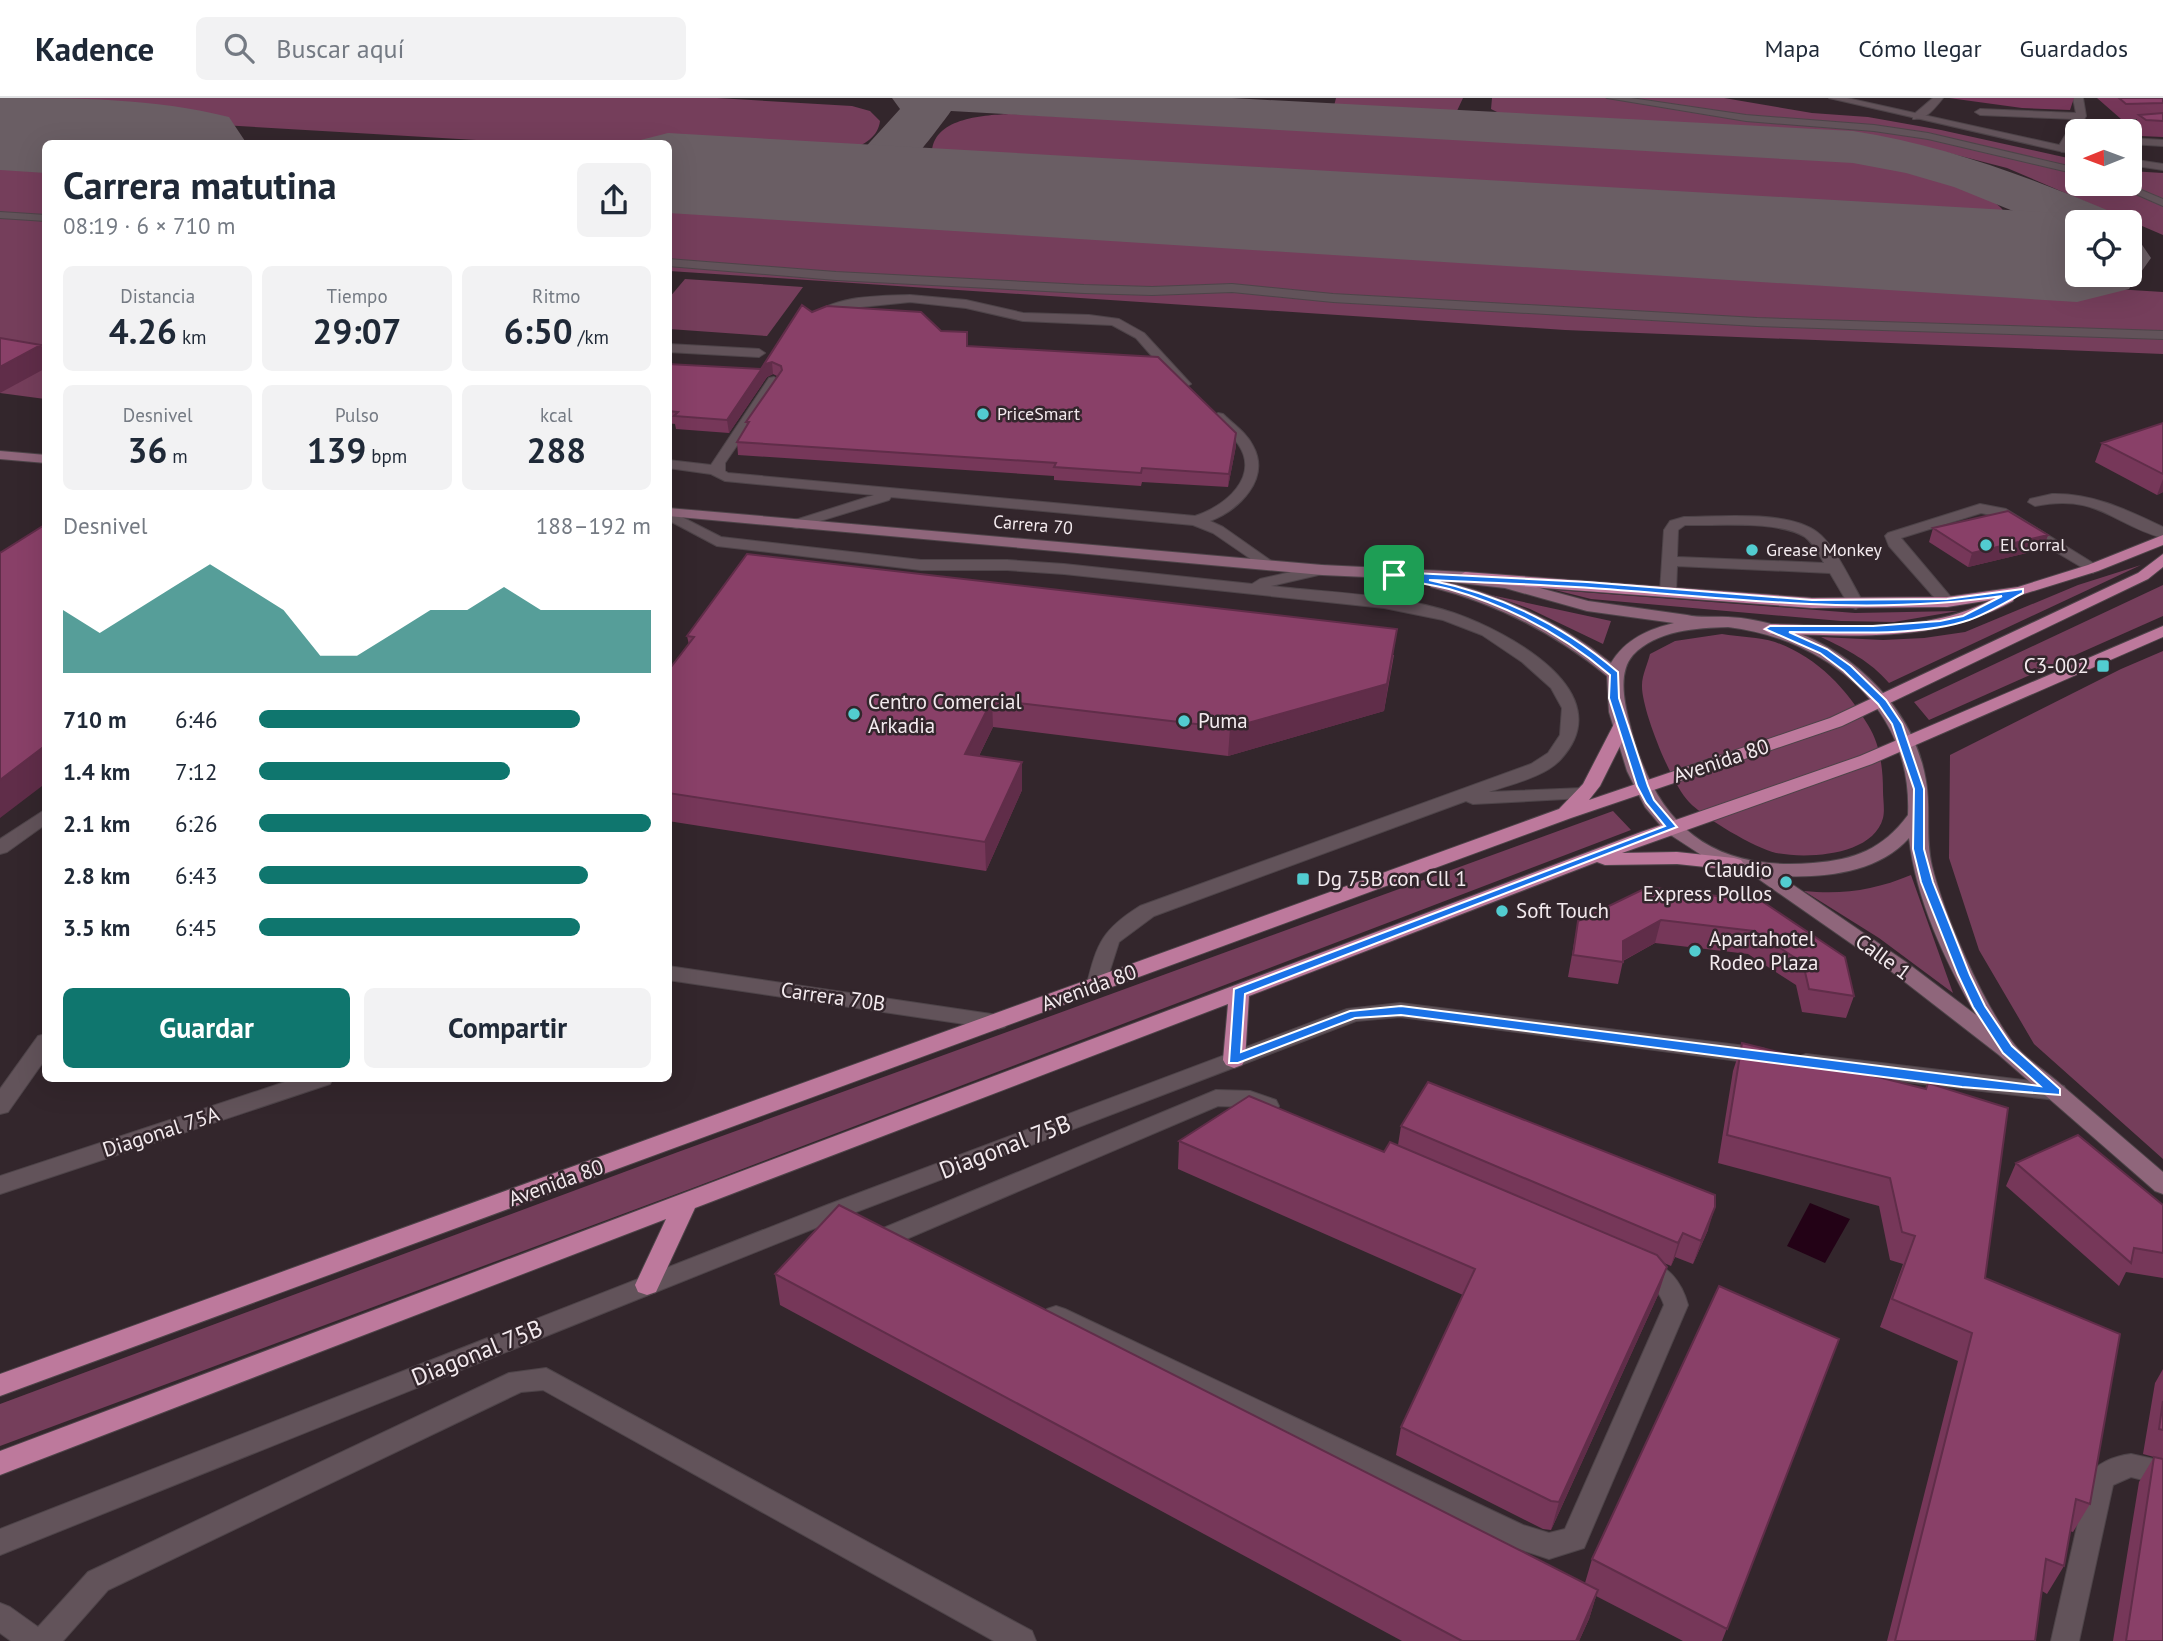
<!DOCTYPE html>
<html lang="es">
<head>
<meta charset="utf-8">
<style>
  :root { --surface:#fff; --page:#f2f2f3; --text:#1f2937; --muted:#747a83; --line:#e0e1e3; --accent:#0f766e }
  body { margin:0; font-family:"PT Sans",sans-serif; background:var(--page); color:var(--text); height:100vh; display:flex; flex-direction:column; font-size:26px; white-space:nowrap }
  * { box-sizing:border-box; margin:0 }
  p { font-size:23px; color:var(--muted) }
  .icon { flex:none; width:38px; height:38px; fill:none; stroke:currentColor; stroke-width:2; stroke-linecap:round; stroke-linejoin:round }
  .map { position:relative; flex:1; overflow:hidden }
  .details { position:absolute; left:42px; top:42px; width:630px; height:942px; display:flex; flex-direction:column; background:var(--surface); border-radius:10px; box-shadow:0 7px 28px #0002 }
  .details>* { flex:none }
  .needle { width:46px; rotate:269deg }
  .buttons { position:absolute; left:2065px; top:21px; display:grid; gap:14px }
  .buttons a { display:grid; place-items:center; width:77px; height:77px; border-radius:10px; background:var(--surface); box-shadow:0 7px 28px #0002; font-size:35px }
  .pin { position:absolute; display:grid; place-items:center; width:60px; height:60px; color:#fff; margin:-30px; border-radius:14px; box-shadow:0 4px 10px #0006 }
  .round { display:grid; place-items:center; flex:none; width:74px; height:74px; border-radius:10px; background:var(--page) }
  .overview { display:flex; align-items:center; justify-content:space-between; height:119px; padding:0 21px }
  h1 { font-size:38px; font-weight:700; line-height:52px }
  .figures { display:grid; grid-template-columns:repeat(3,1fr); gap:10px; height:119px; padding:7px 21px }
  .figures div { display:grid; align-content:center; border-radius:10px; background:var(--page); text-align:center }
  .figures b { font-size:35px; font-weight:700 }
  .figures small { font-size:19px; font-weight:400 }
  .figures p { font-size:19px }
  .chart { height:196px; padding:14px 21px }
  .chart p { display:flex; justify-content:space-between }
  .chart svg { width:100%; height:126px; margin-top:7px; fill:var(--accent); opacity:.7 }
  .primary-button { display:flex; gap:14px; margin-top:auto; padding:14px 21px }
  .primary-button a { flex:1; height:80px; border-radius:10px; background:var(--accent); color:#fff; font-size:28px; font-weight:700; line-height:80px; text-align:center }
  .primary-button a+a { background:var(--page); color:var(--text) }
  ul { padding:0 21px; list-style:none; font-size:23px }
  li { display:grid; grid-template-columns:112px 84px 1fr; align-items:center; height:52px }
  li i { height:18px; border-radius:9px; background:var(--accent) }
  header { display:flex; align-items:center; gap:42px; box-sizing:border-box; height:98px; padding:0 35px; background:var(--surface); border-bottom:2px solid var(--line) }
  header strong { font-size:33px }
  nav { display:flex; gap:38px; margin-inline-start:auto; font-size:24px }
  .search { width:490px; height:63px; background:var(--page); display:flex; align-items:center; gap:18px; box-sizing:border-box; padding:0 24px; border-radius:10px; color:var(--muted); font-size:26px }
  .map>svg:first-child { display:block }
  .green { fill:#753e5b }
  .water { fill:#230216 }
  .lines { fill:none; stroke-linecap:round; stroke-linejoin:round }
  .taxiway { fill:#6a5e64; fill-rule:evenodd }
  .runway { fill:#6a5e64; fill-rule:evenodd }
  .service-casing { stroke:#4e4449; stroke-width:2 }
  .minor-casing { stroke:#4e4449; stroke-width:2 }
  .tertiary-casing { stroke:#4e4449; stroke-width:2 }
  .secondary-casing { stroke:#4e4449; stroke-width:2 }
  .primary-casing { stroke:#4e4449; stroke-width:2 }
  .service { fill:#62535a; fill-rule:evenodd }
  .minor { fill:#62535a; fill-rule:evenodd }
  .tertiary { fill:#62535a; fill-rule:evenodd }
  .secondary { fill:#8f667b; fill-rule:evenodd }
  .primary { fill:#bd799c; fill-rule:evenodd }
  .wall { fill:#763759 }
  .shaded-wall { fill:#602d49 }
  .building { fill:#894068; stroke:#602d49; stroke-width:2 }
  .route { fill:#1a73e8; stroke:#fff; stroke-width:2; fill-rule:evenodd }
  .poi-dot { fill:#52ccd0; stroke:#33262c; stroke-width:2.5 }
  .labels { text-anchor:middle; stroke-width:5; stroke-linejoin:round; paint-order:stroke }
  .far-poi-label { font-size:18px; fill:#f3eaee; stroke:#33262c; text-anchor:start }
  .far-street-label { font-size:18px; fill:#f3eaee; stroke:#33262c }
  .poi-label { font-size:21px; fill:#f3eaee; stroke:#33262c; text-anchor:start }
  .street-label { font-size:21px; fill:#f3eaee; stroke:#33262c }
  .near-street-label { font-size:24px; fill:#f3eaee; stroke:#33262c }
</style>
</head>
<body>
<header>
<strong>Kadence</strong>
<div class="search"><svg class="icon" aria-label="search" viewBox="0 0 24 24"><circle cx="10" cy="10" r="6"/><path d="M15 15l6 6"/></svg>Buscar aquí</div>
<nav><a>Mapa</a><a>Cómo llegar</a><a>Guardados</a></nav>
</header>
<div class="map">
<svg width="2163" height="1543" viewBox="0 0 2163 1543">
  <rect width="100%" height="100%" fill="#33262c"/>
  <path class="green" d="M0,0H717L852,8L870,13L880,23C874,79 708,56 669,54L668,46L527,45L0,14Z
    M1336,0H1463L1456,15L1334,8Z
    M1492,0H1605L1717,16L1862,29L1920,38L2077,74V86H2114L2163,108V137L2007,70L1910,45L1816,33L1503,17L1491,11Z
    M1621,0H1724L1812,15L1868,19L1941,32L2077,62V71L1918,36L1765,20Z
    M1011,16L1823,59C1874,65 1921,74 1968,93C1981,98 1997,102 2005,115L2004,120L1996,125L1956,127L968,69L951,65L932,53C935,19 986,17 1011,16Z
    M0,60L45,63V301L0,295Z
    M2130,73L2163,75V104L2122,86H2130Z
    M668,101L2163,194V235L1760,223L1646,215L1647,218L1745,226L1965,230L2163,239V256L1565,232L669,173Z
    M685,181L803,189L767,238L669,231V200Z
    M2141,467L1889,585C1870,563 1848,552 1821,539L1883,542L1924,540L1965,534L2078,487Z
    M2163,487V518L1929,622L1914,604Z
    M1555,492L1855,515L1958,513L1894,524L1841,523L1591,501Z
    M1491,497L1611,523L1603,546L1530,511Z
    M1722,536C1739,539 1759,539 1775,544C1817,559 1846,590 1868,627C1880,646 1883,670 1883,693C1883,701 1885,712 1883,720C1873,758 1807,761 1776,755C1755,750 1704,720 1689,704C1672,687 1641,611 1642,587C1642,577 1648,565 1650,556L1675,543Z
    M2163,553V1061L2034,946L1979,852L1949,760L1950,657L2121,571Z
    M1613,713L1631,732L698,1088L0,1348V1306L678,1054Z
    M1911,777L1953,895L1879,840L1804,793C1843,797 1875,792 1911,777Z"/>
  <path class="water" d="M1810,1105L1850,1121L1825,1165L1787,1148Z"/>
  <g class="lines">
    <path class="taxiway" d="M892,0H1232L1853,33C1942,47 2024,77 2107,112L2116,124H2077V139L1954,89L1906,75L1853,65L951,13C942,26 898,83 887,89C865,102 836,103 813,97L805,85L813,73L851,65L900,11Z"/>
    <path class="runway" d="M0,0C77,0 154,0 229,19L247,46H46V75L0,72Z
      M668,35L2077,116L2112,124H2077V177H2130V129L2151,160L2129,191L2077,204L668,115V46H625Z"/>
    <defs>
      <path id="service" d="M1607,0H1631L1746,17L1874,27L1928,35L2077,70V76L1928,41L1874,33L1746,23Z
        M1933,0H1943C1935,10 1926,22 1913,21V17Z
        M2073,0H2083L2086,18L2067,51L2062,54L2057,51L2075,21L1980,17L1975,14L1980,11L2076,15Z
        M2163,22V28L2124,30L2125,33H2115L2114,27L2119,24Z
        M2130,40L2163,42V48L2130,46Z
        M2113,86H2127L2163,101V108Z
        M0,114L46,117V123L0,120Z
        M668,161L836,174L1084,187L1152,189L1232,186L1333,196L1757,220L2163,233V241L1757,228L1333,204L1232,194L1152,197L1084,195L836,182L668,168Z
        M910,197L966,202L1023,215L1089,217L1119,221L1144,235L1191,286L1184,290L1179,289L1136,240L1112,227L1023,223L966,210L910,204L851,210L815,224L809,220C833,197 879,198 910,197Z
        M668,246L759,251L765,255L759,259L668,254Z
        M774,279L781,283L725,365V373L728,375L1195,418C1224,409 1261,379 1238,346C1231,336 1219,329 1211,319L1218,315L1223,316C1233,326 1247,335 1253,348C1271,381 1239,412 1210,423L1223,429L1277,467L1274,470H1264L1213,435L1193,427L891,399L889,402L797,430L792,429L790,426L792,423L874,397L725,383L711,376L668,370V362L711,367L769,280Z
        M2052,396C2093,395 2127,412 2163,429V440C2112,426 2097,395 2035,408L2028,404L2030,401Z
        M1980,406L2006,411L2101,470L2093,475L2088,473L1996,418L1981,415L1901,440L1955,504L1953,507H1941L1889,448L1885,438L1888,435Z
        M668,412L721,439L921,462H1007L1064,466L1252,486L1260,481L1322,467L1327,469L1330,472L1327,475L1271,488C1331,495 1397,496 1454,515C1508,534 1622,594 1561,661C1545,679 1511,686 1489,694L1584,690L1593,695L1584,700L1473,706L1466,703L1154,818L1119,844L1104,891H1090L1087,886C1097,845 1103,831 1140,808L1531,666L1548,655L1560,637L1562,610L1551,590L1522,564L1482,537L1443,522L1384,510L1064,476L1007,472H921L717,448L668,422Z
        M1684,419C1719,419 1788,412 1817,434C1835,447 1852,486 1864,506L1856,511L1850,509L1830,475L1677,468L1676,494L1668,499L1662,497L1660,494L1664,432L1670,423ZM1685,427C1717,428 1778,422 1805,439C1813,445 1819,456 1824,465L1677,459L1678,432Z
        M46,711V726L7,754L0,756V741Z
        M668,868L998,917L1005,919L1009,924L1005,929L998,931L668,882Z
        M46,936V960L8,1014L0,1016V991L38,938Z
        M297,980H333L330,986L0,1096V1078Z
        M1216,992L1250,993L1276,1002L1279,1008L1276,1014L1268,1016L1248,1009L1218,1008L897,1145L889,1147L881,1145L877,1138L881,1131Z
        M1643,1159C1668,1168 1681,1182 1688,1207L1584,1450L1549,1461L1507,1447L1047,1225L1044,1218L1047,1211L1056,1208L1065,1211L1523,1427L1549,1435L1565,1431L1664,1207C1657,1184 1640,1186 1631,1169L1634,1162Z
        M546,1270L1032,1533L1036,1543H994L543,1292L521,1294L108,1492L63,1543H11L0,1535V1505L10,1509L38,1529L88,1474L509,1275Z
        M2131,1356L2163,1363V1387L2131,1379L2113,1387L2079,1543H2051L2088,1380C2095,1365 2115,1358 2131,1356Z"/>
      <path id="minor" d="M1400,905L1762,950L1770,953L1773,958L1770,963L1762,966L1400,919L1356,923L843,1119L0,1457V1431L827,1107L1347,911Z
        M1806,956L2056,986L2064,988L2067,994L2064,1000L2056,1002L1806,972L1798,969L1795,964L1798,959Z"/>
      <path id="tertiary" d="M1829,0H1847L2077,51V57Z
        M2130,61L2163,66V72L2130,67Z"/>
      <path id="secondary" d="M0,353L46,357V365L0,361Z
        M668,410L1322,467L1465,474L1506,481L1588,503L1687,517C1700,520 1713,518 1728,519C1749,520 1771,525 1790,532C1855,554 1915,613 1926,683C1931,711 1925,738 1932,768C1944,817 1983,906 2014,946C2025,960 2044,972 2058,984C2093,1014 2128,1044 2163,1074V1096L2155,1093L1999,957L1892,874L1750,775L1709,762L1666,734L1645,709L1627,673L1609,614L1607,578C1554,535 1498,506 1431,489L1429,486L1434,482L1322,477L668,418ZM1442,483L1505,490L1587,513L1674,525C1649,531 1625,541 1611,565C1561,525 1505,498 1442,483ZM1728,529C1827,541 1913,610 1908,717C1883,751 1854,762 1813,765C1707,774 1653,723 1629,623C1624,603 1618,574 1633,557C1657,532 1696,530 1728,529ZM1909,740C1916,802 1945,863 1976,917L1906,864L1780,778C1824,780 1878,775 1909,740Z"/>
      <path id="primary" d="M2163,437V447L2098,473L2014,499L2013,503C1934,546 1856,537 1770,536L1762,531L1770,526C1844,527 1923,537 1991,502L1947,509L1812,510L1465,484L1457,479L1465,474L1812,500L1947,499L2018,489L2088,467Z
        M2163,456V469L2148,481L1842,628L1571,720L0,1298V1276L1559,711L1583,686L1615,624H1627L1630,628L1600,688L1589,702L1830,620L2138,475Z
        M2163,528V539L1872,666L1622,755L1677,754L1734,760L1741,762L1744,766L1741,770L1734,772L1677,766L1605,767L1597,764L1249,898L1245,962L1242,967L1234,970L1226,967L1223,962L1228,906L695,1110L656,1194L647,1197L638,1194L635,1187L666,1121L0,1377V1353L1641,734L1860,658Z"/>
    </defs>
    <use href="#service" class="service-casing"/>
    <use href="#minor" class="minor-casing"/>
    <use href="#tertiary" class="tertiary-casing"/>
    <use href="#secondary" class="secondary-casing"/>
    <use href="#primary" class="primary-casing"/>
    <use href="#service" class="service"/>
    <use href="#minor" class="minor"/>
    <use href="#tertiary" class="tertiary"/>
    <use href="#secondary" class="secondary"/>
    <use href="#primary" class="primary"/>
  </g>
  <path class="wall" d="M1949,0H2074L2070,12L2022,10Z
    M2097,0H2163V39L2140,38L2134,32L2137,21H2121Z
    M812,214L941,233L968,248L1236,348L1228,389L1142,384L1141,388L1054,382V378L738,357L737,344L747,328L746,324L777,278L773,276L767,279L729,335L676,331L675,326L668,325V266L761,271Z
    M2163,325V394L2157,397L2095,364L2102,345Z
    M1933,430L2048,437L2043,451L1968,469L1929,444Z
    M687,538L1394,557L1384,613L1228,658L993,629L979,658L1022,664V692L986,773L668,723V573L689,547Z
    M1763,804L1854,898L1846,920L1802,914L1796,887L1748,856L1655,845L1623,863L1618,886L1568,879L1578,823Z
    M1742,945L1926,991L1985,1180L2090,1406L2073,1434L2070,1433L2064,1468L2047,1496L2042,1493L2035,1543H1887L1958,1263L1880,1229L1903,1166L1890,1162L1879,1108L1718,1065L1733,973Z
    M1401,1028L1708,1132L1693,1166L1675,1159L1671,1168L1664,1165L1667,1169L1658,1197L1551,1432L1543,1431L1396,1357L1401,1329L1463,1197L1178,1071L1179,1043L1384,1054L1398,1047Z
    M2016,1065L2163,1107V1180L2126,1174L2119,1188L2006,1088Z
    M775,1176L1585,1485L1592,1461L1839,1241L1722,1543H1683L1596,1498L1589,1521L1579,1543H1402L780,1207Z
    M2163,1271V1543H2113L2139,1384L2154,1359L2143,1356L2155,1285Z"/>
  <path class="shaded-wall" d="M41,247L46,259V270L0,295V269Z
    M772,264L773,276L767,279L729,335L727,322L765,266Z
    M1236,335V348L1228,389L1229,376Z
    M2163,381V394L2157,397Z
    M2048,437L2043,451L1968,469L1972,455Z
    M1397,531L1384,613L1228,658L1230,630Z
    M992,602L993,629L966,684L965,656Z
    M46,647V685L0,720V682Z
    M1022,664V692L986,773L985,744Z
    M1661,822L1655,845L1622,863L1623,843Z
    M1715,1109L1708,1132L1693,1166L1701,1143Z
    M1683,1135L1675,1159L1671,1168L1678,1145Z
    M1667,1169L1658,1197L1551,1432L1559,1404Z
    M1598,1492L1589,1521L1579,1543H1576Z"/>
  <path class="building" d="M2119,0H2163V5L2126,6Z
    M2163,15V23L2146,22L2139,17Z
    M802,207L812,214L827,208L921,214L941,233L967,234V248L1158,259L1236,335L1229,376L1142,370L1141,375L1054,369L1056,365L737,344L749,324H746L782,272L781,268L772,264L765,266L727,322L674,318L678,314L668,313V266L761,271Z
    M0,240L41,247L0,269Z
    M2163,325V376L2102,345Z
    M2008,413L2048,437L1972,455L1933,430Z
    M46,426V647L0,682V455Z
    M747,456L1397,531L1387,586L1230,630L992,602L965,656L1022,664L985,744L668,695V573L694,539L687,538Z
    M1648,789L1763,804L1845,859L1854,898L1809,891L1803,865L1754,833L1661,822L1623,843V864L1573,857L1578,823Z
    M1742,945L1926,991L1928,985L2008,1010L1985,1180L2120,1236L2090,1406L2076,1401L2064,1468L2046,1461L2035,1543H1895L1972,1235L1892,1201L1915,1138L1902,1134L1890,1080L1727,1037Z
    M1428,984L1715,1097V1109L1701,1143L1683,1135L1678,1145L1401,1028Z
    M1249,998L1384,1054L1390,1044L1657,1157L1667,1169L1559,1404L1551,1403L1401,1329L1475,1171L1179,1043Z
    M2078,1037L2163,1107V1155L2134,1150L2131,1165L2016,1065Z
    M839,1107L1598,1492L1576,1543H1462L775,1176Z
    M1719,1188L1839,1241L1727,1531L1592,1461Z
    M2163,1303V1332L2159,1331Z
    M2154,1359L2163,1361V1543H2126Z"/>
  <path class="route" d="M1394,474L1587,484L1812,502L1947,501L2023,491V495C2006,504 1988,515 1969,522C1919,539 1842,534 1789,534L1827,551L1851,568L1886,602L1902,626L1924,691V751L1933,784L1970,877L1985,908L2012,948L2060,991V997L1962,989L1401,917L1355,920L1238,965H1229L1234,891L1665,728L1646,705L1637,688L1609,600L1610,577C1563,537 1509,508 1449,491C1430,486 1410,484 1391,479L1390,477ZM1429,482C1496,485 1563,487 1631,493C1754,503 1878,517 2002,498L1963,518L1940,523L1873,528H1770L1765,531L1820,555L1844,573L1878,606L1892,626L1914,691L1913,751L1921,784L1958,877L1973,909L2003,955L2040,988L1401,908L1350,913L1241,954L1245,896L1677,729L1654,702L1648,688L1619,600L1618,574C1563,527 1499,496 1429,482Z"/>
  <g class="poi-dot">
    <circle cx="983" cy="316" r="7"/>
    <circle cx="1986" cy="447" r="7"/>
    <circle cx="1752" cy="452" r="7"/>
    <rect x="2096" y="561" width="14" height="14" rx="3.5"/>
    <circle cx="854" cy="616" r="7"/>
    <circle cx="1184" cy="623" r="7"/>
    <rect x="1296" y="774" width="14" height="14" rx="3.5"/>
    <circle cx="1786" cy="784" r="7"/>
    <circle cx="1502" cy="813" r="7"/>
    <circle cx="1695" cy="853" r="7"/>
  </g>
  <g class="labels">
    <g class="far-poi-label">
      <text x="997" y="322">PriceSmart</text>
      <text x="2000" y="453">El Corral</text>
      <text x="1766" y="458">Grease Monkey</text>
    </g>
    <g class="far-street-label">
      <text transform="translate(1033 427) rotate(5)" y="6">Carrera 70</text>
    </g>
    <g class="poi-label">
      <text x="2089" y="575" text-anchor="end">C3-002</text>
      <text x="868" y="611">Centro Comercial<tspan x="868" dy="24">Arkadia</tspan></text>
      <text x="1198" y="630">Puma</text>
      <text x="1772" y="779" text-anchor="end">Claudio<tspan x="1772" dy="24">Express Pollos</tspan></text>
      <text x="1317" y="788">Dg 75B con Cll 1</text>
      <text x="1516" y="820">Soft Touch</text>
      <text x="1709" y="848">Apartahotel<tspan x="1709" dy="24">Rodeo Plaza</tspan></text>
    </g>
    <g class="street-label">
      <text transform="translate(1721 663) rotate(-18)" y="7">Avenida 80</text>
      <text transform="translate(1883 859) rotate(36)" y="7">Calle 1</text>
      <text transform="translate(1089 890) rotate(-20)" y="7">Avenida 80</text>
      <text transform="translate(833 899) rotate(8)" y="7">Carrera 70B</text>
      <text transform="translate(161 1034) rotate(-18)" y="7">Diagonal 75A</text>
      <text transform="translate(556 1085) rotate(-20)" y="7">Avenida 80</text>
    </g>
    <g class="near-street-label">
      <text transform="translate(1005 1049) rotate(-21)" y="8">Diagonal 75B</text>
      <text transform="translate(477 1255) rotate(-22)" y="8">Diagonal 75B</text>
    </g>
  </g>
</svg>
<div class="buttons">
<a><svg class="needle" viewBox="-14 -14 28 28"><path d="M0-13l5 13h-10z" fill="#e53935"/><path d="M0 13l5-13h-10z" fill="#747a83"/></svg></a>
<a><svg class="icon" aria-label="locate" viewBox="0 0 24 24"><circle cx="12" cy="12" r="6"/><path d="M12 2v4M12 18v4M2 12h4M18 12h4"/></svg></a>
</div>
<div class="pin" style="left:1394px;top:477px;background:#1e9e55"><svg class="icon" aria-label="arrive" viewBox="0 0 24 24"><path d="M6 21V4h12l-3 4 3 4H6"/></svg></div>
<section class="details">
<div class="overview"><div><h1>Carrera matutina</h1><p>08:19 · 6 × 710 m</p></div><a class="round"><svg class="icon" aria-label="share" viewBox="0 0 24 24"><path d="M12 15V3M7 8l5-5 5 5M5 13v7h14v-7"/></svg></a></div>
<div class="figures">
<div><p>Distancia</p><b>4.26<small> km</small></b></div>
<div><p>Tiempo</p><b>29:07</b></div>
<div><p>Ritmo</p><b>6:50<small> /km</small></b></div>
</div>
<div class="figures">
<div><p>Desnivel</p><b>36<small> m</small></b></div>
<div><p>Pulso</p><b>139<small> bpm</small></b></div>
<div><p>kcal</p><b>288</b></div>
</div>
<div class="chart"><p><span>Desnivel</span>188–192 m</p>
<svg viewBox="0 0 160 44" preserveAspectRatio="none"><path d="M0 44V22L10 30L20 22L30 14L40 6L50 14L60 22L70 38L80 38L90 30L100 22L110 22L120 14L130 22L140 22L150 22L160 22V44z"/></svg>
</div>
<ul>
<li><b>710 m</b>6:46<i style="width:82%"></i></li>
<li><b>1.4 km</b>7:12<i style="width:64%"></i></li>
<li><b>2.1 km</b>6:26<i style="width:100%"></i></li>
<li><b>2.8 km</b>6:43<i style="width:84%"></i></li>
<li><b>3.5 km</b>6:45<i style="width:82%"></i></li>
</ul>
<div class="primary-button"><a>Guardar</a><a>Compartir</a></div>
</section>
</div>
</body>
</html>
